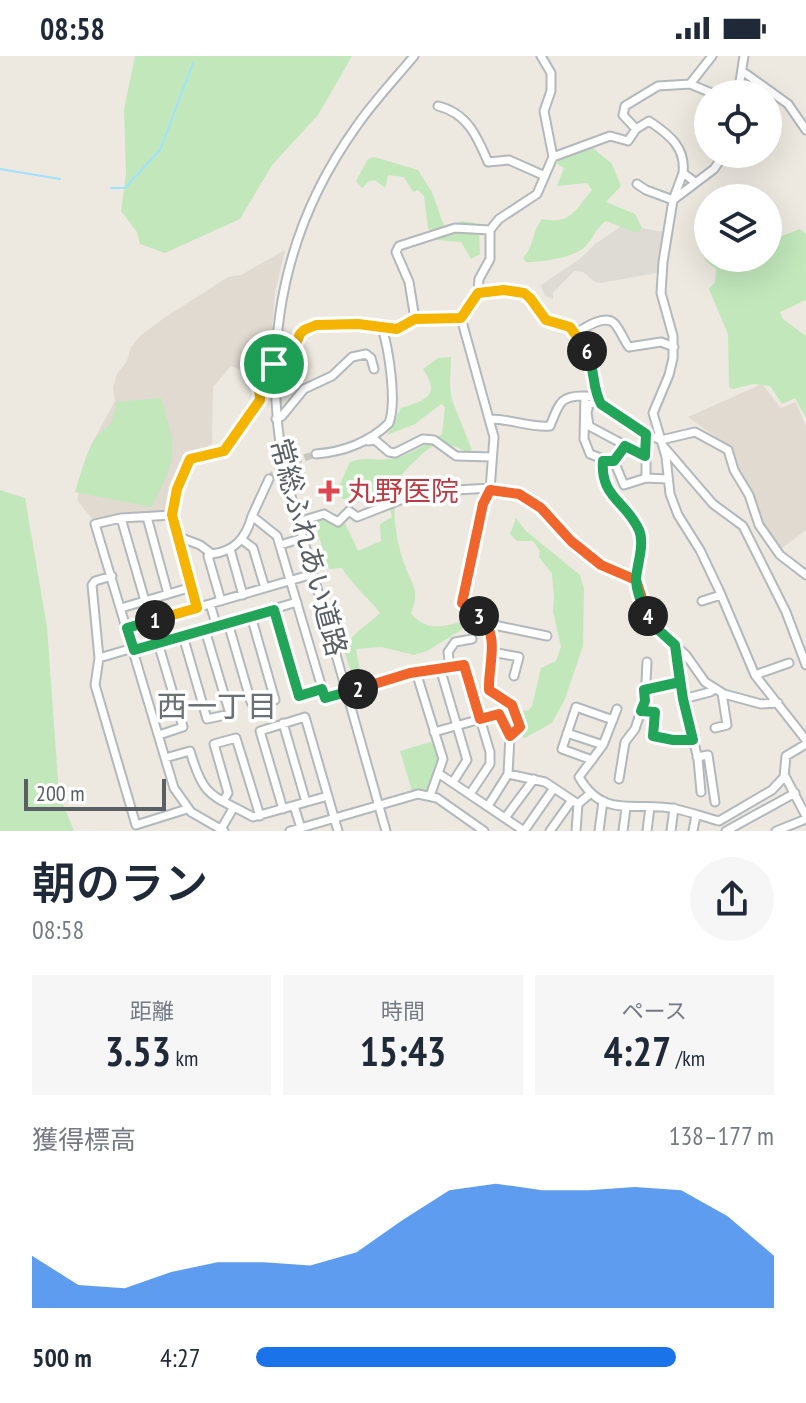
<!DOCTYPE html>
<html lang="ja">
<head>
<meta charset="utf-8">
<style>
  :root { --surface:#fff; --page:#f6f6f7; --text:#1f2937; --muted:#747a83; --accent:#1a73e8 }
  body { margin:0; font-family:"PT Sans Narrow","Noto Sans JP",sans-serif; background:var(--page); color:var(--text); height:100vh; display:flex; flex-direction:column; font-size:30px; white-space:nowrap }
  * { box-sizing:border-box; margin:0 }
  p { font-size:26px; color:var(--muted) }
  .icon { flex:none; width:44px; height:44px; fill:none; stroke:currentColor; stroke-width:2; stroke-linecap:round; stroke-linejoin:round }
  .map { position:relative; height:775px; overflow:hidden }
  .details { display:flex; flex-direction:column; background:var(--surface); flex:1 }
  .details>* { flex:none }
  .tools { position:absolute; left:694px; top:24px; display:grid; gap:16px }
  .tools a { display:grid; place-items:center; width:88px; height:88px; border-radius:50%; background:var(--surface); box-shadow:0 8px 32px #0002; font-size:40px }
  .scale { position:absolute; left:24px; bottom:20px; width:142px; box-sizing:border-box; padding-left:8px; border:4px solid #595f63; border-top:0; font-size:22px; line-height:28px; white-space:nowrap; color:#595f63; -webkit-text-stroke:6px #fff; paint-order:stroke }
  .pin { position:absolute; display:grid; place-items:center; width:68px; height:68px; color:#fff; margin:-34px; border:4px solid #fff; border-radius:50%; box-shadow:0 2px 8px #0007 }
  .km { position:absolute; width:40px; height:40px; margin:-20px; border-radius:50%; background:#222; color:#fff; font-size:22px; line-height:40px; text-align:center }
  .round { display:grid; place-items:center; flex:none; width:84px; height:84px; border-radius:42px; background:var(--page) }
  .headline { display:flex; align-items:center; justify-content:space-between; height:136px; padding:0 32px }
  h1 { font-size:44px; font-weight:600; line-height:60px }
  .metrics { display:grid; grid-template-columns:repeat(3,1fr); gap:12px; height:136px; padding:8px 32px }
  .metrics div { display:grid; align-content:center; border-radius:0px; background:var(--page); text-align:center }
  .metrics b { font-size:40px; font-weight:600 }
  .metrics small { font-size:22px; font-weight:400 }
  .metrics p { font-size:22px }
  .chart { height:224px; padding:16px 32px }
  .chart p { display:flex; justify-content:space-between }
  .chart svg { width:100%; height:144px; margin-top:8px; fill:var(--accent); opacity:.7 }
  ul { padding:0 32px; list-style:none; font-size:26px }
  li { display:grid; grid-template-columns:128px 96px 1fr; align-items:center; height:60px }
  li i { height:20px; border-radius:10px; background:var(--accent) }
  .status { display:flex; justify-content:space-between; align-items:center; height:56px; padding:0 40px; background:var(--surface); direction:ltr }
  .status svg { height:22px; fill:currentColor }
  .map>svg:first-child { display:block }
  .industrial { fill:#dedbd5 }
  .education { fill:#e0dad1 }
  .green { fill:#c1e7bb }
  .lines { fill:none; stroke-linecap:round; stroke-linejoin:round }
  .stream { stroke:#9fe2ff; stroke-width:2 }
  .minor-tunnel { stroke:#c8c6c1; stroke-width:7; stroke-dasharray:7 3.5; stroke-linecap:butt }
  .minor-casing { stroke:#b3b8bc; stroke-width:11 }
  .minor { stroke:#fff; stroke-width:7 }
  .split-1-casing { stroke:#fff; stroke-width:16 }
  .split-2-casing { stroke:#fff; stroke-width:16 }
  .split-3-casing { stroke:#fff; stroke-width:16 }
  .split-4-casing { stroke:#fff; stroke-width:16 }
  .split-5-casing { stroke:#fff; stroke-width:16 }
  .split-6-casing { stroke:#fff; stroke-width:16 }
  .split-7-casing { stroke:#fff; stroke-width:16 }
  .split-1 { stroke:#f5b400; stroke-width:10 }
  .split-2 { stroke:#22a559; stroke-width:10 }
  .split-3 { stroke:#f0652b; stroke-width:10 }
  .split-4 { stroke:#f0652b; stroke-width:10 }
  .split-5 { stroke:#22a559; stroke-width:10 }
  .split-6 { stroke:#22a559; stroke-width:10 }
  .split-7 { stroke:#f5b400; stroke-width:10 }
  .health-dot { fill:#e0444e; stroke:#fff; stroke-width:3 }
  .labels { text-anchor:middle; stroke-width:7; stroke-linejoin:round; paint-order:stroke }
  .health-label { font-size:28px; fill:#be3a42; stroke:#fff; text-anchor:start }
  .street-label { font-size:28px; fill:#595f63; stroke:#fff }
  .neighbourhood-label { font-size:30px; fill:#6a7175; stroke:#fff }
</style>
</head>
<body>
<div class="status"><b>08:58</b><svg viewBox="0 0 49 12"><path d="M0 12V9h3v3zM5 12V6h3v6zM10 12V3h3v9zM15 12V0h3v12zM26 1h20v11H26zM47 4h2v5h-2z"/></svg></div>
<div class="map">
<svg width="806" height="775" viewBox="0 0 806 775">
  <rect width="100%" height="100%" fill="#ede9e0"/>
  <path class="industrial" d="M623,169L665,176L662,216L601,227L595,226L583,216L574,215L553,237V243L545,240L541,230L548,224L580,203L595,188Z"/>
  <path class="education" d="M285,194L275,237L269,305L255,309L247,317L231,310L213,331L212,388L190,400L172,454L168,458L92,463L77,444L90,391L115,345L113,331L117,318L127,305L131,291L140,280L164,262L228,221L241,219Z
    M762,328L781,352L796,346L806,371V474L777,496L759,469L732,393L688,361Z"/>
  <path class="green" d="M135,0H352L318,59L272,109L240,163L165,197L140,188L137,176L121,155L126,118L124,53Z
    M593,92L612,108L621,130L606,146L635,158L642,172L637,177L606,165C595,172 594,182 585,191C573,202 542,206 526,206L523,202C535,189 531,177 542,163C571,169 575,154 592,134L587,127L557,130L564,112L557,108L559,103Z
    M374,101L418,114L432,136L444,170L463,165L475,167L479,176L480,198L471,203L461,186L438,184L428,172L424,140L418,134L413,136L404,121L388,119L385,132L375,124L369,125L362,132L356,125L368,103Z
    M800,173L806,178V244L780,256L783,263L806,280V362L795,342L782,348L770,330L753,328L733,333L729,331L728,278L709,233L715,226L716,213L706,205L694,180L700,175L708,182V202H768V192L779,181Z
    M451,301L450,331L452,344L472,394L467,396C447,386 436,384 419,401C412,408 402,416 399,425C390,451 396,485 405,510C413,531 420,534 411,557C423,574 442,572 460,566L463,573L427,595L414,599L382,591L356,593L362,625L355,627L343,592C352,578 367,569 380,557C367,540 353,530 342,512L329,513L314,465L322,462L345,467L358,495L381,485L380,468L392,461L388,444L367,450L360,443H342L339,430L350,406C366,400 373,405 389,403C408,401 426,388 442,378L445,351L441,348L415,368L387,379L401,352C426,344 441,340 423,313L438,302Z
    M161,342C177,394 177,404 151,451L75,436C80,421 84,403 92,388C104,365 112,381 116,346Z
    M0,434L25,442L47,571L59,738L74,775H0Z
    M516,462L526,475L580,519L584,533L583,590L565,643L552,667L525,682L521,680L523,673L522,654L528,655L532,650L541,612L556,605L561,591L553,555L554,541L552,518L539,501L540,495L533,485H517L510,478Z
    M434,685L439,701L430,735H412L400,695Z"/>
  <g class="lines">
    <path class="stream" d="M0,113L60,123
      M111,132H125L160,94L193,7"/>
    <path class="minor-tunnel" d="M269,423C279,409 300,403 316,398"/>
    <defs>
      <path id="minor" d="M742,15L788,48L806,74
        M690,28L714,38
        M738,38L744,0
        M438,50C467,57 477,80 488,106L509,104L545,120
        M636,73L623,59L625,50L658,30L690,28L712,0
        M724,98L714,113L673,144L663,206L661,237L673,280V302L669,319L653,357L666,401L670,438L678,459L700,494L719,534L755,619L806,684
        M553,101L610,80L628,85L636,73L649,65C670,79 686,92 683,117L695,126
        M637,128L646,134L673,144L683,117
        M478,237L479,223L490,203V174L499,163L537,138L553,101L544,55L551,35V17L541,0
        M461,262L494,381L490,434L519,438L541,452L571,485L601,509L636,524L643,553L653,569L686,599L705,626L724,638L761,648L778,647
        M415,263L409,226L396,196L399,190L455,172L490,174
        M575,278C584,272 604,258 614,267C620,273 624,285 629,291L661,286L674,291
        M597,341L585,340L584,383L590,398L603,403C600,441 624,444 639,473C643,482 639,514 636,524
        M598,344L589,349L587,356L589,370L645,400
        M276,363L282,360L304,333L332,320L352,301L366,298L371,302L374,313
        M491,363C511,363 531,372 550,370C559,349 559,339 585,340
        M646,378V422L667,423
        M368,385L375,384L389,396L395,397L423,383L434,384L456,400L492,401
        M625,390L614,405L624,429L646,422
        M664,391L713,448L743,470L786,556L806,609
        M316,398C343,396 370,386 389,367C397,346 389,294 382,272
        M490,434L483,448L462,547C507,579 488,587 489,634L512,649L520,671L510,680
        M172,459L121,462L95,468L174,732L191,756L224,775
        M252,460L269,423
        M147,461L168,538
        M121,462L145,545
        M298,466L324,458L338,466L349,455L357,461L421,436L491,432
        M179,481L200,489L212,498C235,495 246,482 252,460L277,480L325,642L410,617L464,609L490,696V708L470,738
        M241,483L253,492L265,532
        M280,489L303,482
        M230,493L243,539
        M212,498L208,500L221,545
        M112,520L95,525L92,529L99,602L95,629L136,769L187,753
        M702,545L721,539
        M210,548L217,571
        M121,552L192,531
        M197,552L172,459L177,433L190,403L224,395L256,351L261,338C257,326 247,314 262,306L280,309L285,307L292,299L300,278L304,274L316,269L358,268L397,273L415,263L461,262L478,237L504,234L524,237L530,242L546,264L568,270L590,303L595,316L597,341L605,352L646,378L661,384L695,376L728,394L734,414L749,439L759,469L780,499L806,519
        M274,554L299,640L322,633
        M228,567L251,646L254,651L275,644L251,560
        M489,570L494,569L547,580
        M127,572L313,518
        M183,580L207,663L230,658L205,574
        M158,587L183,671L159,679
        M675,589L683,643
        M134,594L297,546
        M492,596L519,601L514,620
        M99,602L133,592
        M450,611L448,596L455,586L472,583
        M440,612L467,704L453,726
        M416,616L443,703L430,740
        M755,619L789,607
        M644,634L680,626
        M617,653L603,689L579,721C604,765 637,744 676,753C690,756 704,761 719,765L772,734L785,720L806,760
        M641,655L645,645L647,606
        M283,667L306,746
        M715,672L727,669L722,637
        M434,676L499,658L510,680L508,718L488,750
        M567,677L603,689
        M697,701L708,699L715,746
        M165,702L190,695C204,743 211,738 253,761L328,740
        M592,704L562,693L576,651L613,664
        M438,717L524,775
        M508,718L545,726L578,748
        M784,721L786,700L806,688
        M619,723L625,686L635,673L641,655L655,656L653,680L693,684
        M701,736L698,703L683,643L710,636L715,633
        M223,745L228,737L214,688L236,682L260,760
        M294,750L301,772
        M283,753L260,675L305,661L338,775
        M505,762L534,723
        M221,773L234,751
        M290,775L418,738L437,742L484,775
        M386,775L285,419C261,293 281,176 356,71C373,46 395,23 414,0
        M524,775L554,732
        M550,775L572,744
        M576,775L578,748L591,737
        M599,775L603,745
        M623,775L626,752
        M647,775L650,751
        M671,775L674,752
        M693,775L696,759
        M726,775L795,737
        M776,775L806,763"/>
    </defs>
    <use href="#minor" class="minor-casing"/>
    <use href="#minor" class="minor"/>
  </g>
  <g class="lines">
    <defs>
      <path id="split-1" d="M155,564L197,552L172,459L177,433L190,403L224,395L260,344C262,331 239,296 274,308"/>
      <path id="split-2" d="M155,564L127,572L134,594L274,554L299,640L322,633L325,642L358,633"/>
      <path id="split-3" d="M358,633L410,617L464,609L480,663L499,658L510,680L520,671L512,649L489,634C488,608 501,578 479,560"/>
      <path id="split-4" d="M479,560L462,547L483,448L490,434L519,438L541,452L571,485L601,509L636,524L648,560"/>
      <path id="split-5" d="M647,559L653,569L675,589L680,626L644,634L645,645L641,655L655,656L653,680L673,684H693L683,643L675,589L653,569L648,560"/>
      <path id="split-6" d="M587,295C595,313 592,332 601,348L646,378L645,400L625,390L614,405H603C600,441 626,445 639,474C645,487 637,509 636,523C636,533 642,550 647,559"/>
      <path id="split-7" d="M274,308L280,309L289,304L300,278L304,274L316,269L358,268L397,273L415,263L461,262L478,237L504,234L524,237L530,242L546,264L570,271L587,295"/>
    </defs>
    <use href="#split-1" class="split-1-casing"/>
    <use href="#split-2" class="split-2-casing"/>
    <use href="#split-3" class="split-3-casing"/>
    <use href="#split-4" class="split-4-casing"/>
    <use href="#split-5" class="split-5-casing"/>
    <use href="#split-6" class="split-6-casing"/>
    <use href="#split-7" class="split-7-casing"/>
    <use href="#split-1" class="split-1"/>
    <use href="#split-2" class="split-2"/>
    <use href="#split-3" class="split-3"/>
    <use href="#split-4" class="split-4"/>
    <use href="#split-5" class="split-5"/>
    <use href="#split-6" class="split-6"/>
    <use href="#split-7" class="split-7"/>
  </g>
  <path class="health-dot" d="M325 423h8v8h8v8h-8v8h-8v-8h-8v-8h8z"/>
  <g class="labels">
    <g class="health-label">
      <text x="347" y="445">丸野医院</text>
    </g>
    <g class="street-label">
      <text transform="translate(309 491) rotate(75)" y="10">常総ふれあい道路</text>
    </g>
    <g class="neighbourhood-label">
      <text x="217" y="661">西一丁目</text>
    </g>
  </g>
</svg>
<div class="tools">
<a><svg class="icon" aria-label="locate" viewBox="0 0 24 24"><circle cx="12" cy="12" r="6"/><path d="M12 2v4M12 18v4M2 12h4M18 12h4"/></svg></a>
<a><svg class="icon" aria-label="layers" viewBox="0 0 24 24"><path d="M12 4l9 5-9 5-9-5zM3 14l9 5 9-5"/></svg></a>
</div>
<div class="scale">200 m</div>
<div class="pin" style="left:274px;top:308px;background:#1e9e55"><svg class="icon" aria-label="arrive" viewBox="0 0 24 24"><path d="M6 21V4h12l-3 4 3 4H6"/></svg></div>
<b class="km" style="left:155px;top:564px">1</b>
<b class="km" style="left:358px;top:633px">2</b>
<b class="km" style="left:479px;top:560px">3</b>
<b class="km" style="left:648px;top:560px">4</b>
<b class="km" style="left:587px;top:295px">6</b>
</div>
<section class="details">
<div class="headline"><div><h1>朝のラン</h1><p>08:58</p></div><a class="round"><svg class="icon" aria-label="share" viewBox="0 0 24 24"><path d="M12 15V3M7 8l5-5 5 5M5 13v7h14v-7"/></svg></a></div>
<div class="metrics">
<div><p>距離</p><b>3.53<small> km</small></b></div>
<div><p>時間</p><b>15:43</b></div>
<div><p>ペース</p><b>4:27<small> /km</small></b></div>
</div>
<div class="chart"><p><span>獲得標高</span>138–177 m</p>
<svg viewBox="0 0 160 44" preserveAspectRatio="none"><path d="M0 44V28L10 37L20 38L30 33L40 30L50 30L60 31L70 27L80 17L90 8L100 6L110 8L120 8L130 7L140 8L150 16L160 28V44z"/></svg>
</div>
<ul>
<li><b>500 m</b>4:27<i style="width:81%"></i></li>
</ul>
</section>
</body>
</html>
